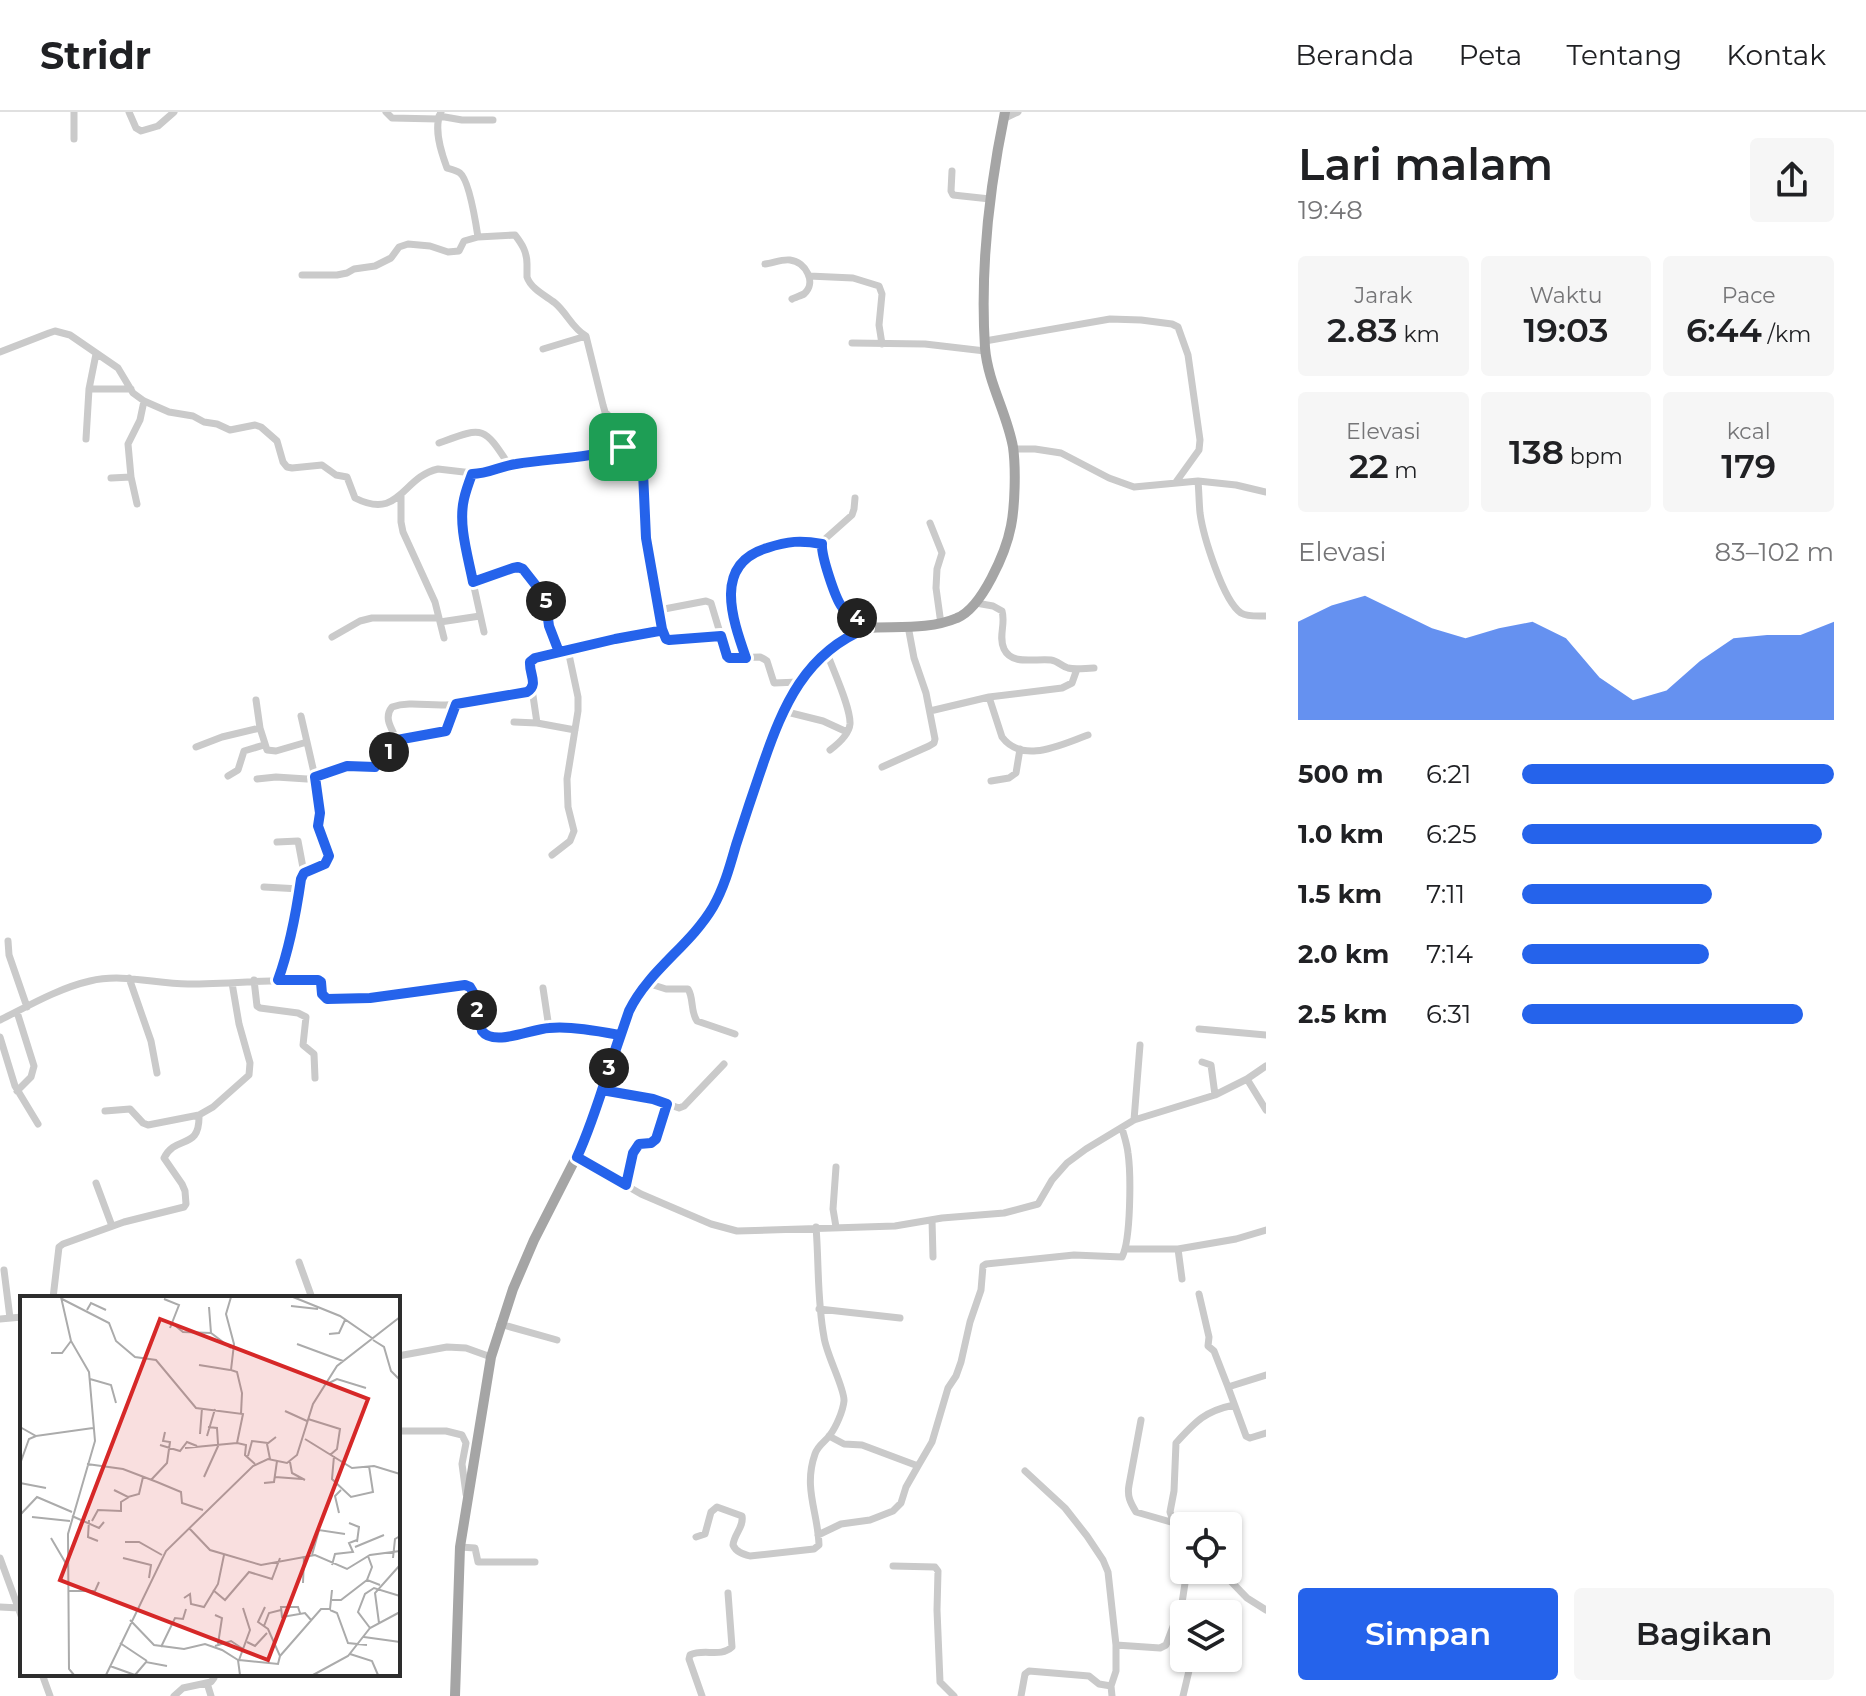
<!DOCTYPE html>
<html lang="id">
<head>
<meta charset="utf-8">
<style>
  :root { --surface:#fff; --page:#f6f6f6; --text:#202124; --muted:#757577; --line:#e0e0e0; --accent:#2563eb }
  body { margin:0; font-family:Montserrat,sans-serif; background:var(--page); color:var(--text); height:100vh; display:flex; flex-direction:column; font-size:30px; white-space:nowrap }
  * { box-sizing:border-box; margin:0 }
  p { font-size:26px; color:var(--muted) }
  .icon { flex:none; width:44px; height:44px; fill:none; stroke:currentColor; stroke-width:2; stroke-linecap:round; stroke-linejoin:round }
  .map { position:relative; flex:1; overflow:hidden }
  .details { display:flex; flex-direction:column; background:var(--surface); width:600px }
  .details>* { flex:none }
  .buttons { position:absolute; left:1170px; top:1400px; display:grid; gap:16px }
  .buttons a { display:grid; place-items:center; width:72px; height:72px; border-radius:8px; background:var(--surface); box-shadow:0 2px 6px #0004; font-size:40px }
  .pin { position:absolute; display:grid; place-items:center; width:68px; height:68px; color:#fff; margin:-34px; border-radius:16px; box-shadow:0 4px 12px #0006 }
  .km { position:absolute; width:40px; height:40px; margin:-20px; border-radius:50%; background:#222; color:#fff; font-size:22px; line-height:40px; text-align:center }
  .round { display:grid; place-items:center; flex:none; width:84px; height:84px; border-radius:8px; background:var(--page) }
  .overview { display:flex; align-items:center; justify-content:space-between; height:136px; padding:0 32px }
  h1 { font-size:44px; font-weight:600; line-height:60px }
  .metrics { display:grid; grid-template-columns:repeat(3,1fr); gap:12px; height:136px; padding:8px 32px }
  .metrics div { display:grid; align-content:center; border-radius:8px; background:var(--page); text-align:center }
  .metrics b { font-size:34px; font-weight:600 }
  .metrics small { font-size:22px; font-weight:400 }
  .metrics p { font-size:22px }
  .chart { height:224px; padding:16px 32px }
  .chart p { display:flex; justify-content:space-between }
  .chart svg { width:100%; height:144px; margin-top:8px; fill:var(--accent); opacity:.7 }
  .primary-button { display:flex; gap:16px; margin-top:auto; padding:16px 32px }
  .primary-button a { flex:1; height:92px; border-radius:8px; background:var(--accent); color:#fff; font-size:32px; font-weight:600; line-height:92px; text-align:center }
  .primary-button a+a { background:var(--page); color:var(--text) }
  ul { padding:0 32px; list-style:none; font-size:26px }
  li { display:grid; grid-template-columns:128px 96px 1fr; align-items:center; height:60px }
  li i { height:20px; border-radius:10px; background:var(--accent) }
  header { display:flex; align-items:center; gap:48px; box-sizing:border-box; height:112px; padding:0 40px; background:var(--surface); border-bottom:2px solid var(--line) }
  header strong { font-size:38px }
  nav { display:flex; gap:44px; margin-inline-start:auto; font-size:28px }
  main { display:flex; flex:1; min-height:0 }
  .map>svg:first-child { display:block }
  .lines { fill:none; stroke-linecap:round; stroke-linejoin:round }
  .minor { stroke:#cacaca; stroke-width:7 }
  .primary { stroke:#a5a5a5; stroke-width:10 }
  .route-casing { stroke:#fff; stroke-width:16 }
  .route { stroke:#2563eb; stroke-width:10 }
  .inset-road { fill:none; stroke:#ababab; stroke-width:2 }
  .view { fill:#d62828; fill-opacity:0.15; stroke:#d62828; stroke-width:4 }
  .inset-edge { fill:none; stroke:#2d2d2d; stroke-width:4 }
</style>
</head>
<body>
<header>
<strong>Stridr</strong>
<nav><a>Beranda</a><a>Peta</a><a>Tentang</a><a>Kontak</a></nav>
</header>
<main>
<div class="map">
<svg width="1266" height="1584" viewBox="0 0 1266 1584">
  <rect width="100%" height="100%" fill="#fff"/>
  <g class="lines">
    <path class="minor" d="M74,0V27
      M129,0L136,16L141,19L158,14L174,0
      M386,0L392,6L438,7
      M441,0C433,16 441,40 447,56C451,57 456,58 460,61C469,68 476,112 478,125L515,123C522,132 527,140 527,152C527,153 527,164 527,165C531,177 546,184 555,191C567,201 572,216 586,224L603,293L605,300L612,307L623,335
      M439,4L462,8H493
      M1003,7L1018,0
      M952,59L951,79L953,83L990,87
      M765,152C773,151 782,147 790,148C806,150 817,171 804,182C802,183 794,186 792,187
      M302,163H337L347,161L354,157L375,154L391,146L399,135L408,132L430,134L448,140L459,139L464,129L478,125
      M809,164L853,166L879,174L882,182L879,213L882,232
      M985,229L1110,207L1141,208L1172,212L1178,215L1188,243L1200,328L1199,338L1176,370
      M852,231L925,232L985,239
      M543,237L586,224
      M0,240L49,221L55,219L70,223L118,256L133,281L144,289L169,300L193,304L204,310L217,312L230,318L255,313L261,315L277,329L283,350L287,355L292,356L322,353L336,363L347,365L355,386C400,409 402,365 438,357L481,362L495,359L509,353L578,345L635,333L640,335L643,343L646,426L659,498L706,489L711,491L727,544L729,546L760,545L764,547L767,549L774,571L799,570
      M89,277H131
      M86,327L89,277L96,242
      M439,331C483,315 483,313 509,353
      M1013,337H1035L1061,341L1109,366L1134,375L1198,369L1236,373L1266,380
      M472,362L464,384L462,400L467,443L484,520
      M131,365L137,392
      M111,366L131,365L128,332L140,308L144,289
      M1198,369C1199,380 1199,391 1200,401C1203,423 1223,489 1241,501C1248,505 1258,504 1266,504
      M401,384V410L403,420L435,490L444,526
      M855,386L854,397L852,403L825,427L821,440L842,496L860,509L867,516
      M930,411L942,441L937,457L936,476L941,512
      M473,470L513,456L518,455L523,457L545,485L549,514L559,540
      M976,491L993,494L1002,499C1006,512 998,524 1004,537C1012,554 1036,546 1051,548C1058,549 1061,554 1068,556C1076,558 1086,556 1094,556
      M440,510L480,504
      M662,517L666,527L669,528L721,524
      M332,525L360,509L372,506H439
      M827,541C833,558 851,596 850,612C849,623 838,632 830,638
      M746,546C732,506 713,452 767,436C788,429 801,428 822,432
      M532,577L537,611
      M989,585L1002,625C1023,653 1062,632 1088,623
      M256,588L260,616L267,638L276,639L307,630L315,665L320,701L318,714L329,744L325,752L304,761L301,767C296,802 290,835 278,868
      M783,599L823,609L847,620
      M930,599L989,585L1062,576L1072,571L1077,557
      M301,604L307,630
      M514,610L537,611L575,618
      M397,628L446,619L456,592L527,580C539,573 529,562 530,550L535,546L615,527L659,519L662,515L659,498
      M196,635L222,625L260,616
      M882,655L929,634L934,631L935,627L926,581L914,546L908,514
      M228,664L238,658L244,639L264,633
      M257,667L276,665L307,667L347,654L375,655L397,628C392,617 383,606 392,595C412,588 435,596 456,592
      M991,669L1009,666L1016,661L1020,637
      M277,730L298,729L304,761
      M552,743L570,729L574,719L568,695L567,667L578,599V585L568,538
      M264,775L300,777
      M8,829L9,843L27,895
      M129,866L151,929L157,961
      M254,868L257,894L260,896L298,901L306,905L303,933L314,942L315,966
      M647,871L666,877H688C694,886 690,899 697,909L735,922
      M543,876L549,916
      M17,900L34,954L31,965L17,979
      M0,908C28,894 59,876 90,869C123,861 155,872 188,872C232,872 274,867 318,868C324,873 319,883 327,887L370,886L465,873L470,875L473,880L482,919L490,926C509,924 528,918 548,916C569,914 598,919 620,923
      M1199,917L1266,923
      M0,925L15,974L38,1012
      M1202,950L1211,953L1215,983
      M1247,967L1266,998
      M602,978L653,987L679,996L684,994L724,952
      M105,999L130,997L143,1011L148,1013L199,1003L213,995L249,963L250,951L239,912L232,871
      M1134,1008L1140,933
      M577,1045L641,1082L711,1112L737,1119L895,1114L942,1106L1004,1101L1038,1092L1052,1068L1067,1051L1086,1037L1134,1008L1215,983L1247,967L1266,954
      M836,1055L833,1097L836,1115
      M96,1071L112,1114
      M626,1073L633,1041L639,1032L651,1031L656,1027L667,992
      M932,1108L933,1145
      M1126,1137H1178L1182,1167
      M1178,1137L1236,1127L1266,1118
      M299,1150L312,1186
      M4,1158L10,1206
      M1199,1182L1209,1225L1208,1234L1214,1239L1228,1275
      M53,1186L59,1135L63,1132L124,1110L184,1095L186,1092L185,1079L182,1072L164,1046C176,1022 200,1039 199,1003
      M819,1197L900,1206
      M0,1207L22,1205
      M500,1212L557,1228
      M398,1244L447,1235L466,1236L491,1245
      M1266,1263L1228,1275L1246,1324L1250,1326L1266,1321
      M1141,1308L1129,1373C1127,1384 1130,1390 1136,1400L1185,1414
      M398,1319H446L462,1323L466,1331L462,1352L466,1382
      M829,1324L844,1332L862,1333L918,1354L932,1330L948,1276L956,1264L961,1250L970,1210L981,1178L983,1154L986,1152L1074,1143L1122,1145C1131,1128 1131,1062 1128,1041C1127,1032 1124,1024 1122,1016
      M1025,1359L1065,1396L1087,1424L1103,1448L1108,1460L1116,1533V1559L1111,1574L1112,1584
      M1174,1411L1170,1400L1174,1379L1176,1331C1196,1309 1205,1299 1234,1293
      M818,1423L841,1412L870,1408L893,1399L901,1391L906,1375L918,1354
      M696,1425L705,1422L711,1400L717,1395L742,1404C744,1415 734,1422 733,1433C736,1440 743,1442 750,1444L814,1437L819,1433C818,1400 803,1376 815,1342C818,1333 825,1330 830,1323C836,1315 843,1299 844,1289C845,1277 826,1242 824,1225C817,1188 819,1152 816,1115
      M460,1435L475,1436L478,1450H535
      M0,1446L22,1506
      M893,1454L935,1455L938,1459L937,1498L940,1570L954,1584
      M1220,1458L1247,1486L1266,1498
      M0,1495L19,1496
      M1116,1533L1160,1536L1166,1533L1182,1491L1187,1458
      M42,1562L50,1584
      M207,1571L211,1584
      M174,1584L183,1576L211,1570L214,1566V1562
      M702,1584L689,1547L690,1543C704,1536 720,1546 732,1535L728,1481
      M1021,1584L1025,1562L1029,1559L1089,1564L1099,1572L1111,1574
      M1183,1584L1192,1546"/>
    <path class="primary" d="M455,1584L460,1435L491,1245L513,1177L534,1128L586,1026L620,923L634,888L653,863L704,810L718,785L750,688L783,599L790,584L808,559L827,541L845,527L867,516C896,514 929,518 957,506C982,496 1006,440 1011,414C1015,394 1016,356 1013,335C1007,301 988,271 985,236C980,157 989,77 1005,0"/>
  </g>
  <g class="lines">
    <defs>
      <path id="route" d="M623,335L635,333L642,338L646,426L662,517L659,519L615,527L535,546L530,550C529,562 539,573 527,580L456,592L446,619L397,628L375,655L347,654L315,665L320,701L318,714L329,744L325,752L304,761L301,767C296,802 290,835 278,868H318L321,870L322,882L327,887L370,886L465,873L470,875L473,880L482,919C494,935 531,917 549,916C571,914 598,919 620,923C606,964 595,1006 577,1045L626,1073L633,1041L639,1032L651,1031L656,1027L667,992L653,987L602,978L629,899C649,858 690,834 713,795C724,776 730,754 736,733C745,705 754,678 763,652C783,594 805,541 867,516C859,507 847,502 842,495C835,486 821,443 822,432C801,428 788,429 767,436C713,452 732,506 746,546H729L727,544L721,524L669,528L666,527L662,517L659,519L615,527L559,540L549,514L545,485L523,457L518,455L513,456L473,470C468,444 458,413 464,387C466,378 469,370 472,362C489,362 500,354 516,352C551,346 588,347 623,335"/>
    </defs>
    <use href="#route" class="route-casing"/>
    <use href="#route" class="route"/>
  </g>
  <g transform="translate(20 1184)">
    <rect width="380" height="380" fill="#fff"/>
    <path class="inset-road" d="M41,1L51,45L69,76L75,145L48,238L49,373L54,379M211,1L206,18L214,48L211,74L217,76L222,97L221,118M273,1L320,20L352,42M42,3L89,27L96,45L115,61L136,64L176,112L223,118L217,147L226,149L225,159L235,168M144,3L159,9L150,32M271,10L298,13M189,11L191,37M67,14L71,7L86,14M152,27L163,36L191,37L211,52M309,38L319,37L325,24M353,44L364,51L371,75L380,84M277,48L323,65M31,57H42L51,45M179,69L210,74M70,83L91,89L96,107M307,88L317,83L346,92M265,115L287,125M288,123L320,133L317,153L310,159M0,131L16,140L73,132M188,131L197,132L198,148M180,138L182,112M187,140L195,113M285,143L332,172L354,170L380,178M140,149L160,155L167,146L177,150M165,152L217,147M228,160L232,145L248,147M314,160L312,183L331,201L353,196L349,170M250,163L247,148L256,141M270,166L272,177L285,184M0,168L9,143L16,140M67,168L103,173L137,186L161,196L162,207L183,214M184,181L199,148M255,181L282,183M131,184L147,167L150,146L143,145L145,136M0,187L26,192M244,187L254,186L257,165M94,194L108,201L119,198L123,181M319,217L315,200L321,194M0,219L17,201L52,216M52,220L79,232L84,226M12,221L50,225M69,224L68,241L78,245M72,225L78,214L101,215V206L109,201M329,227L339,231L337,246M169,232L190,254L241,269L295,259L327,273L350,259L380,255M31,242L48,271M105,246H119L142,259M335,251L364,239M292,259L299,234L325,238M348,260L352,271L347,284L360,289M103,262L131,269L129,282M373,262L375,243L380,240M312,269L315,258L333,256L329,247L337,244M283,287L284,261M193,294L205,304L229,276L252,283L260,262M48,295H75L79,286M164,302L170,298L171,308L184,311L198,288L204,259M312,304H321L347,284M310,314L317,317L328,347L347,349M280,317L278,311H261L262,321L285,317L291,324M195,319L202,322L198,348M110,324L134,349L164,353L185,348L202,354L218,364L220,379M359,327L355,297L380,269M244,330L249,317L261,314M350,332L338,316L345,298L354,292L380,300M344,341L380,346M227,346L235,350L247,337M100,347L127,365M195,350L211,345L223,353M141,351L155,322L163,323L166,313M330,358L352,365L358,379M260,360L301,313H310L312,294M219,364L258,368L260,360L248,333L238,326L245,311M219,364L230,334L223,312M90,370L115,379M86,379L146,255L233,170L248,163L267,167L277,159L293,108L317,70L380,21M115,379L126,366L147,370M293,379L328,360L350,332L380,316"/>
    <path class="view" d="M140,23L348,103L248,364L40,284Z"/>
    <rect width="380" height="380" class="inset-edge"/>
  </g>
</svg>
<div class="buttons">
<a><svg class="icon" aria-label="locate" viewBox="0 0 24 24"><circle cx="12" cy="12" r="6"/><path d="M12 2v4M12 18v4M2 12h4M18 12h4"/></svg></a>
<a><svg class="icon" aria-label="layers" viewBox="0 0 24 24"><path d="M12 4l9 5-9 5-9-5zM3 14l9 5 9-5"/></svg></a>
</div>
<div class="pin" style="left:623px;top:335px;background:#1e9e55"><svg class="icon" aria-label="arrive" viewBox="0 0 24 24"><path d="M6 21V4h12l-3 4 3 4H6"/></svg></div>
<b class="km" style="left:389px;top:640px">1</b>
<b class="km" style="left:477px;top:898px">2</b>
<b class="km" style="left:609px;top:956px">3</b>
<b class="km" style="left:857px;top:506px">4</b>
<b class="km" style="left:546px;top:489px">5</b>
</div>
<section class="details">
<div class="overview"><div><h1>Lari malam</h1><p>19:48</p></div><a class="round"><svg class="icon" aria-label="share" viewBox="0 0 24 24"><path d="M12 15V3M7 8l5-5 5 5M5 13v7h14v-7"/></svg></a></div>
<div class="metrics">
<div><p>Jarak</p><b>2.83<small> km</small></b></div>
<div><p>Waktu</p><b>19:03</b></div>
<div><p>Pace</p><b>6:44<small> /km</small></b></div>
</div>
<div class="metrics">
<div><p>Elevasi</p><b>22<small> m</small></b></div>
<div><b>138<small> bpm</small></b></div>
<div><p>kcal</p><b>179</b></div>
</div>
<div class="chart"><p><span>Elevasi</span>83–102 m</p>
<svg viewBox="0 0 160 44" preserveAspectRatio="none"><path d="M0 44V14L10 9L20 6L30 11L40 16L50 19L60 16L70 14L80 19L90 31L100 38L110 35L120 26L130 19L140 18L150 18L160 14V44z"/></svg>
</div>
<ul>
<li><b>500 m</b>6:21<i style="width:100%"></i></li>
<li><b>1.0 km</b>6:25<i style="width:96%"></i></li>
<li><b>1.5 km</b>7:11<i style="width:61%"></i></li>
<li><b>2.0 km</b>7:14<i style="width:60%"></i></li>
<li><b>2.5 km</b>6:31<i style="width:90%"></i></li>
</ul>
<div class="primary-button"><a>Simpan</a><a>Bagikan</a></div>
</section>
</main>
</body>
</html>
